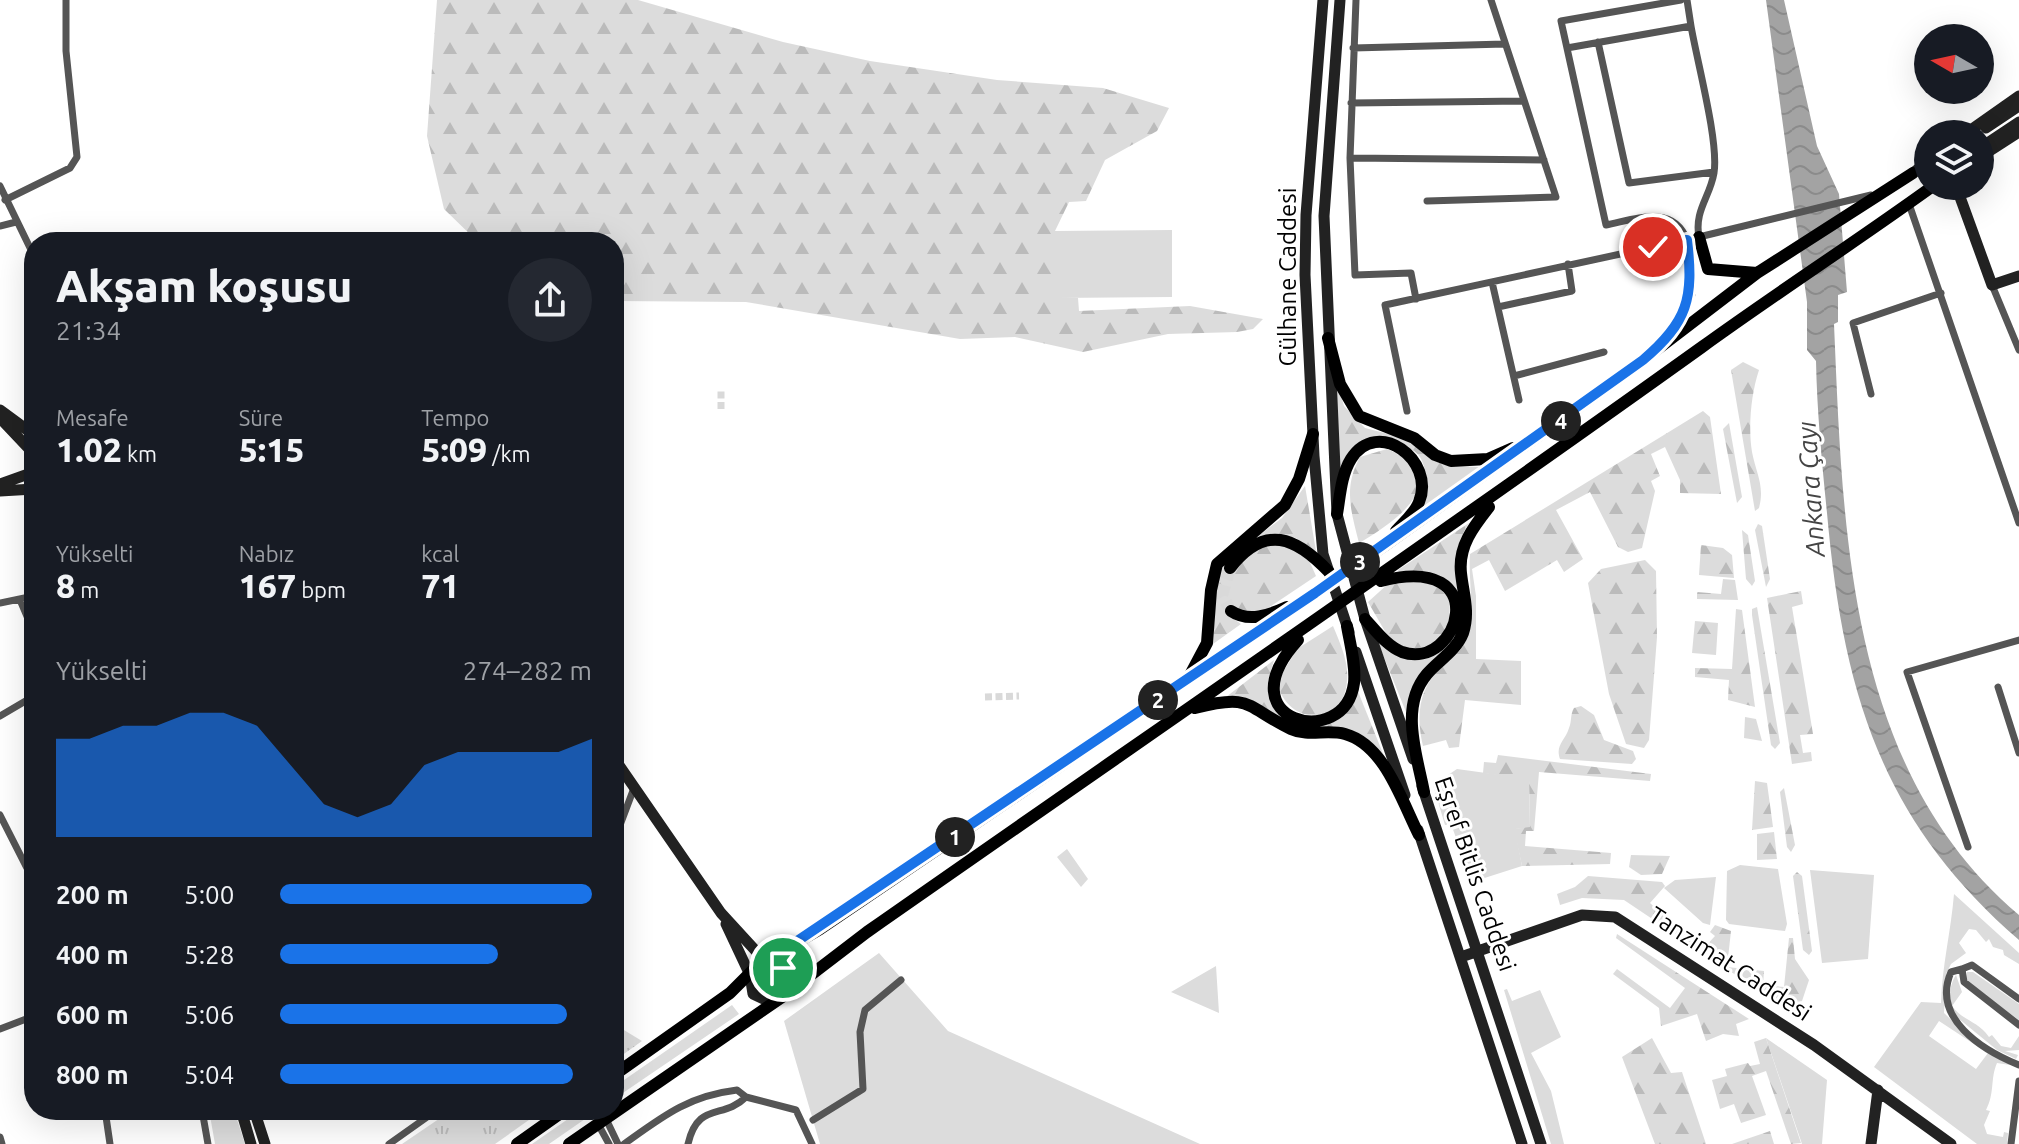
<!DOCTYPE html>
<html lang="tr">
<head>
<meta charset="utf-8">
<style>
  :root { --surface:#171b24; --page:#242831; --text:#f1f3f6; --muted:#9ea1a6; --accent:#1a73e8 }
  body { margin:0; font-family:Ubuntu,sans-serif; background:var(--page); color:var(--text); height:100vh; display:flex; flex-direction:column; font-size:30px; white-space:nowrap }
  * { box-sizing:border-box; margin:0 }
  p { font-size:26px; color:var(--muted) }
  .icon { flex:none; width:44px; height:44px; fill:none; stroke:currentColor; stroke-width:2; stroke-linecap:round; stroke-linejoin:round }
  .map { position:relative; flex:1; overflow:hidden }
  .side { position:absolute; left:24px; top:232px; width:600px; height:888px; display:flex; flex-direction:column; background:var(--surface); border-radius:32px; box-shadow:0 8px 32px #0002 }
  .side>* { flex:none }
  .needle { width:52px; rotate:279deg }
  .controls { position:absolute; left:1914px; top:24px; display:grid; gap:16px }
  .controls a { display:grid; place-items:center; width:80px; height:80px; border-radius:50%; background:var(--surface); box-shadow:0 8px 32px #0002; font-size:40px }
  .pin { position:absolute; display:grid; place-items:center; width:68px; height:68px; color:#fff; margin:-34px; border:4px solid #fff; border-radius:50%; box-shadow:0 2px 8px #0007 }
  .km { position:absolute; width:40px; height:40px; margin:-20px; border-radius:50%; background:#222; color:#fff; font-size:22px; line-height:40px; text-align:center }
  .round { display:grid; place-items:center; flex:none; width:84px; height:84px; border-radius:42px; background:var(--page) }
  .head { display:flex; align-items:center; justify-content:space-between; height:136px; padding:0 32px }
  h1 { font-size:44px; font-weight:800; line-height:60px }
  .stats { display:grid; grid-template-columns:repeat(3,1fr); gap:12px; height:136px; padding:8px 32px }
  .stats div { display:grid; align-content:center }
  .stats b { font-size:34px; font-weight:800 }
  .stats small { font-size:22px; font-weight:400 }
  .stats p { font-size:22px }
  .chart { height:224px; padding:16px 32px }
  .chart p { display:flex; justify-content:space-between }
  .chart svg { width:100%; height:144px; margin-top:8px; fill:var(--accent); opacity:.7 }
  ul { padding:0 32px; list-style:none; font-size:26px }
  li { display:grid; grid-template-columns:128px 96px 1fr; align-items:center; height:60px }
  li i { height:20px; border-radius:10px; background:var(--accent) }
  .map>svg:first-child { display:block }
  .grass { fill:#dcdcdc }
  .forest { fill:url(#forest-firs) }
  .park { fill:url(#park-tufts) }
  .water { fill:url(#water-waves) }
  .lines { fill:none; stroke-linecap:round; stroke-linejoin:round }
  .street-tunnel { stroke:#d9d9d9; stroke-width:7; stroke-dasharray:7 3.5; stroke-linecap:butt }
  .primary-tunnel { stroke:#d9d9d9; stroke-width:12; stroke-dasharray:12 6; stroke-linecap:butt }
  .street { stroke:#555; stroke-width:7 }
  .secondary { stroke:#222; stroke-width:11 }
  .primary { stroke:#000; stroke-width:12 }
  .route-casing { stroke:#fff; stroke-width:16 }
  .route { stroke:#1a73e8; stroke-width:10 }
  .labels { text-anchor:middle; stroke-width:6; stroke-linejoin:round; paint-order:stroke }
  .street-label { font-size:24px; fill:#000; stroke:#fff }
  .water-label { font-size:26px; font-style:italic; fill:#444; stroke:#fff }
</style>
</head>
<body>
<div class="map">
<svg width="2019" height="1144" viewBox="0 0 2019 1144">
  <defs>
    <pattern id="forest-firs" width="22" height="20" patternUnits="userSpaceOnUse" patternTransform="scale(2)"><rect width="22" height="20" fill="#dcdcdc"/><path d="M5 1l3.5 6h-7zM16 11l3.5 6h-7z" fill="#bbb"/></pattern>
    <pattern id="park-tufts" width="24" height="20" patternUnits="userSpaceOnUse" patternTransform="scale(2)"><rect width="24" height="20" fill="#dcdcdc"/><path d="M3 7l-1-3M5 7V3M7 7l1-3M15 17l-1-3M17 17v-4M19 17l1-3" fill="none" stroke="#bbb"/></pattern>
    <pattern id="water-waves" width="16" height="10" patternUnits="userSpaceOnUse" patternTransform="scale(2)"><rect width="16" height="10" fill="#a3a3a3"/><path d="M0 5q4-4 8 0t8 0" fill="none" stroke="#8b8b8b"/></pattern>
  </defs>
  <rect width="100%" height="100%" fill="#fff"/>
  <path class="grass" d="M1172,230V297L1055,298V231Z
    M1457,769L1529,779L1530,828L1515,829L1522,866L1472,882L1451,824L1445,825L1433,785Z
    M1067,849L1088,879L1081,887L1057,857Z
    M1740,865L1778,869L1787,924L1785,931L1729,924L1726,920L1727,871Z
    M1810,870L1874,875L1868,959L1822,963Z
    M1716,877L1710,925L1703,923L1664,888L1675,880Z
    M1954,894L2019,953V964L2004,955L2003,950L1993,947L1989,939L1986,942L1976,930L1969,929L1959,943L1966,953L1951,964L1946,974L1944,1013L1983,1050L1939,1021L1929,1036L1976,1069L1988,1053L2010,1065L1997,1063C1990,1079 1995,1093 1986,1110L1990,1111L1984,1125L1987,1134L2003,1137L2004,1132L2008,1133L2007,1144H1977L1874,1067L1921,1002L1941,1003C1942,966 1951,931 1954,894Z
    M879,953L948,1031L1200,1144H820L784,1021Z
    M1216,966L1219,1013L1171,992Z
    M1967,972H1973L2019,1004V1020L1966,982Z
    M1956,975L1962,992L1952,1006C1963,1021 1978,1021 1989,1037L1992,1035L2001,1046L2011,1048L2019,1036V1050L2005,1051L2018,1055L2016,1059L1997,1050L1953,1014C1948,1002 1949,985 1956,975Z
    M1507,989L1512,1001L1540,990L1561,1037L1531,1053L1551,1091L1564,1144H1551L1504,990Z
    M732,1005L739,1014L614,1099V1087Z
    M1766,1038L1827,1080L1822,1144H1802Z
    M581,1110H598L549,1144H532Z"/>
  <path class="forest" d="M437,0H638L783,42L870,61L997,80L1103,88L1169,108L1157,131L1105,160L1086,201L1069,202L1055,231V297L1078,298L1079,311L1190,306L1263,319L1253,329L1237,332L1168,334L1083,352L1015,337L960,339L746,302L614,301V242H478L444,209L427,136Z
    M1743,362L1759,370C1751,394 1748,427 1752,452C1756,473 1765,486 1759,508L1755,511L1731,370Z
    M1334,372L1344,406L1365,428L1404,438L1454,466L1480,467L1421,509C1432,468 1425,437 1377,448C1359,451 1351,452 1339,467Z
    M1703,411L1710,417L1721,494L1680,493V480L1665,447L1651,454L1660,476L1651,481L1655,491L1642,548L1628,552L1618,547L1590,492L1556,510L1583,559L1564,572L1557,560L1505,591L1489,560L1472,569L1476,596V659L1521,661V705L1465,700L1459,747L1449,748L1446,740L1423,746C1416,717 1418,688 1442,667C1451,659 1462,651 1466,640C1476,611 1468,583 1470,554Z
    M1729,423L1742,497L1737,503L1723,429Z
    M1387,449C1458,479 1394,523 1359,543C1351,511 1343,488 1360,457Z
    M1305,486L1316,551L1296,538L1280,535L1253,550L1280,542L1308,558L1316,576L1262,612L1234,619L1241,624L1213,644L1217,575L1226,560L1282,518Z
    M1469,523C1447,557 1462,573 1461,608C1460,640 1427,688 1406,712L1377,640L1420,657L1458,616L1439,576L1424,572L1400,574L1398,570Z
    M1758,524L1762,526L1770,579L1766,587L1755,530Z
    M1742,530L1748,535L1755,581L1752,586L1746,579Z
    M1701,545L1723,548L1732,555L1734,578L1699,575Z
    M1645,560L1656,571L1657,637L1649,740L1644,748L1626,744L1609,694L1588,583L1601,569Z
    M1723,579L1735,580L1738,600L1697,599V592L1721,594Z
    M1432,581L1450,599L1449,628L1433,648L1403,649L1390,640L1368,602L1389,583Z
    M1801,591L1803,604L1792,607L1813,734L1800,735L1803,753L1811,752L1812,761L1792,764L1767,598Z
    M1757,607L1780,743L1775,749L1771,745L1752,615V609Z
    M1736,609L1742,610L1755,707L1728,700L1729,680L1695,677V668L1732,669Z
    M1695,621L1718,623L1716,655L1692,653Z
    M1333,626C1340,643 1349,662 1347,681C1344,727 1287,727 1277,682L1297,649Z
    M1274,660L1268,681L1271,699L1318,725L1357,689L1384,756C1348,713 1332,741 1294,725C1266,714 1260,697 1226,697Z
    M1581,706L1594,715L1604,740L1633,751L1636,759L1632,764L1560,759C1555,745 1565,741 1569,728C1572,721 1570,715 1574,708Z
    M1745,717L1756,719L1762,741L1744,738Z
    M1498,755L1651,774L1650,781L1539,772L1534,831H1526L1525,846L1611,853L1610,864L1522,866L1514,829L1530,827L1529,780L1483,773L1484,762L1496,763Z
    M1755,781L1767,783L1773,827L1752,830Z
    M1784,788L1795,845L1791,852L1787,847L1780,792Z
    M1774,832L1777,859L1757,860V834Z
    M1631,855L1670,856L1662,874L1641,875L1629,867Z
    M1797,872L1802,876L1812,951L1809,955L1803,950L1793,876Z
    M1588,876L1662,882L1665,886L1650,903L1702,950L1715,936L1710,932L1715,925L1731,931L1727,967L1764,971L1763,985L1784,987L1789,938H1793L1795,959L1809,980L1802,1001L1789,1006L1776,1002L1624,900L1582,898L1560,905L1557,894L1575,887Z
    M1617,934L1749,1019L1736,1024L1739,1036L1723,1034L1706,1041L1697,1014L1661,1026L1659,1008L1613,974L1617,969L1670,1008L1685,988L1616,938Z
    M1652,1038L1671,1073L1682,1072L1706,1144H1655L1622,1057Z
    M1766,1038L1801,1143L1791,1144L1766,1071L1752,1076L1766,1115L1741,1123L1734,1104L1720,1109L1712,1080L1727,1076L1725,1069L1748,1063L1750,1066L1760,1064L1754,1042Z
    M1770,1131L1774,1144H1732Z"/>
  <path class="park" d="M614,1024L642,1041L614,1061Z
    M209,1110H234L245,1144H215Z
    M452,1110H543L495,1144H402Z"/>
  <path class="water" d="M1766,0H1784L1817,146L1839,194L1847,292L1838,295V322L1834,324C1843,531 1847,770 2019,915V940C1880,820 1843,690 1827,513C1822,463 1817,412 1816,361L1807,350V302Z"/>
  <g class="lines">
    <path class="street-tunnel" d="M721,409V389
      M985,697L1019,696"/>
    <path class="primary-tunnel" d="M1230,568L1222,595L1231,611"/>
    <path class="street" d="M1356,0L1350,158L1355,275L1411,273L1416,299
      M1681,0L1561,21L1606,225C1636,219 1673,204 1687,240
      M1687,0L1691,26
      M1598,42L1629,183L1714,172
      M1353,48L1505,44
      M1567,48L1691,26C1697,61 1719,142 1714,173C1710,197 1694,211 1699,237
      M1351,103L1524,101
      M1350,158L1544,160
      M0,186L34,256
      M5,200L70,168L77,157L66,51V0
      M1427,201L1556,197L1491,0
      M1909,204L2019,523
      M0,226L16,222
      M1492,282L1519,400
      M1992,285L2019,350
      M1498,307L1572,291L1568,264
      M1514,376L1604,352
      M1871,394L1853,323L1941,293
      M1407,411L1385,305L1699,237L1871,195
      M20,600L34,633
      M0,603L34,596
      M1998,687L2019,753
      M0,716L34,696
      M0,815L34,882
      M614,841L634,788
      M1968,847L1907,672L2019,640
      M1962,969L1951,972C1931,1018 1982,1050 2019,1065
      M2019,999L1972,965L1962,969L1964,982L2019,1025
      M0,1029L34,1016
      M746,1097L796,1110L812,1144
      M105,1110L110,1144
      M202,1110L208,1144
      M606,1119L618,1144
      M813,1120L863,1089L860,1032L865,1010L901,980
      M598,1124L609,1144
      M0,1137L2,1144
      M389,1144L437,1110
      M624,1144C663,1116 688,1096 737,1090L746,1097C723,1120 698,1101 688,1144
      M2011,1144L2019,1081"/>
    <path class="secondary" d="M1323,0L1306,215L1305,275L1314,456L1323,554L1349,632
      M1340,0L1324,216L1337,514L1365,619L1413,759
      M1986,128L2019,106
      M1965,134L2019,96
      M1980,148L2019,122
      M1980,157L2019,132
      M1913,173L1928,161
      M1956,186L1992,285L2019,276
      M0,410L34,435
      M0,418L34,454
      M0,484L34,472
      M0,491L34,489
      M1356,652L1405,795
      M614,758L721,913L766,962L783,968L789,980L786,992
      M1422,786L1541,1144
      M1418,830L1522,1144
      M726,924L750,975L753,994L770,1002
      M1461,957L1582,915L1615,917L1814,1045L1951,1144
      M241,1110L251,1144
      M254,1110L265,1144
      M1871,1144L1878,1090"/>
    <path class="primary" d="M1699,237L1708,269L1757,273
      M1673,333L1690,293L1687,240
      M1328,338L1340,384L1359,416L1414,438L1435,455L1451,461L1488,459L1513,448
      M1337,514C1340,497 1341,475 1351,459C1377,417 1436,460 1419,502C1415,513 1404,522 1396,531
      M1230,568C1265,523 1296,537 1329,572
      M1231,611C1249,623 1269,615 1287,607
      M1365,619C1376,631 1387,646 1402,652C1459,672 1496,552 1381,581
      M1298,640C1223,722 1345,752 1354,683C1356,665 1350,644 1347,626
      M1190,675L1207,643L1211,590L1217,564L1285,505L1299,479L1313,434
      M1195,708C1253,693 1245,707 1291,729C1308,737 1327,729 1345,734C1385,745 1402,802 1419,835
      M1424,792C1417,755 1399,707 1427,674C1439,660 1456,651 1463,633C1470,612 1463,593 1461,573C1458,546 1474,526 1489,507
      M614,1075L730,993L757,966L820,929L1384,546L1621,377L1757,273L1913,173
      M517,1144L565,1110
      M569,1144L782,997L867,932C1146,737 1426,545 1702,347C1778,292 1857,241 1933,186"/>
  </g>
  <g class="lines">
    <defs>
      <path id="route" d="M783,968L766,962L1315,593L1643,360C1688,322 1694,298 1687,240L1653,247"/>
    </defs>
    <use href="#route" class="route-casing"/>
    <use href="#route" class="route"/>
  </g>
  <g class="labels">
    <g class="street-label">
      <text transform="translate(1288 277) rotate(-90)" y="8">Gülhane Caddesi</text>
      <text transform="translate(1475 874) rotate(71)" y="8">Eşref Bitlis Caddesi</text>
      <text transform="translate(1730 964) rotate(33)" y="8">Tanzimat Caddesi</text>
    </g>
    <g class="water-label">
      <text transform="translate(1811 489) rotate(-94)" y="9">Ankara Çayı</text>
    </g>
  </g>
</svg>
<div class="controls">
<a><svg class="needle" viewBox="-14 -14 28 28"><path d="M0-13l5 13h-10z" fill="#e53935"/><path d="M0 13l5-13h-10z" fill="#9ea1a6"/></svg></a>
<a><svg class="icon" aria-label="layers" viewBox="0 0 24 24"><path d="M12 4l9 5-9 5-9-5zM3 14l9 5 9-5"/></svg></a>
</div>
<div class="pin" style="left:783px;top:968px;background:#1e9e55"><svg class="icon" aria-label="arrive" viewBox="0 0 24 24"><path d="M6 21V4h12l-3 4 3 4H6"/></svg></div>
<div class="pin" style="left:1653px;top:247px;background:#d93025"><svg class="icon" aria-label="check" viewBox="0 0 24 24"><path d="M5 12l5 5 9-10"/></svg></div>
<b class="km" style="left:955px;top:837px">1</b>
<b class="km" style="left:1158px;top:700px">2</b>
<b class="km" style="left:1360px;top:562px">3</b>
<b class="km" style="left:1561px;top:421px">4</b>
<section class="side">
<div class="head"><div><h1>Akşam koşusu</h1><p>21:34</p></div><a class="round"><svg class="icon" aria-label="share" viewBox="0 0 24 24"><path d="M12 15V3M7 8l5-5 5 5M5 13v7h14v-7"/></svg></a></div>
<div class="stats">
<div><p>Mesafe</p><b>1.02<small> km</small></b></div>
<div><p>Süre</p><b>5:15</b></div>
<div><p>Tempo</p><b>5:09<small> /km</small></b></div>
</div>
<div class="stats">
<div><p>Yükselti</p><b>8<small> m</small></b></div>
<div><p>Nabız</p><b>167<small> bpm</small></b></div>
<div><p>kcal</p><b>71</b></div>
</div>
<div class="chart"><p><span>Yükselti</span>274–282 m</p>
<svg viewBox="0 0 160 44" preserveAspectRatio="none"><path d="M0 44V14L10 14L20 10L30 10L40 6L50 6L60 10L70 22L80 34L90 38L100 34L110 22L120 18L130 18L140 18L150 18L160 14V44z"/></svg>
</div>
<ul>
<li><b>200 m</b>5:00<i style="width:100%"></i></li>
<li><b>400 m</b>5:28<i style="width:70%"></i></li>
<li><b>600 m</b>5:06<i style="width:92%"></i></li>
<li><b>800 m</b>5:04<i style="width:94%"></i></li>
</ul>
</section>
</div>
</body>
</html>
